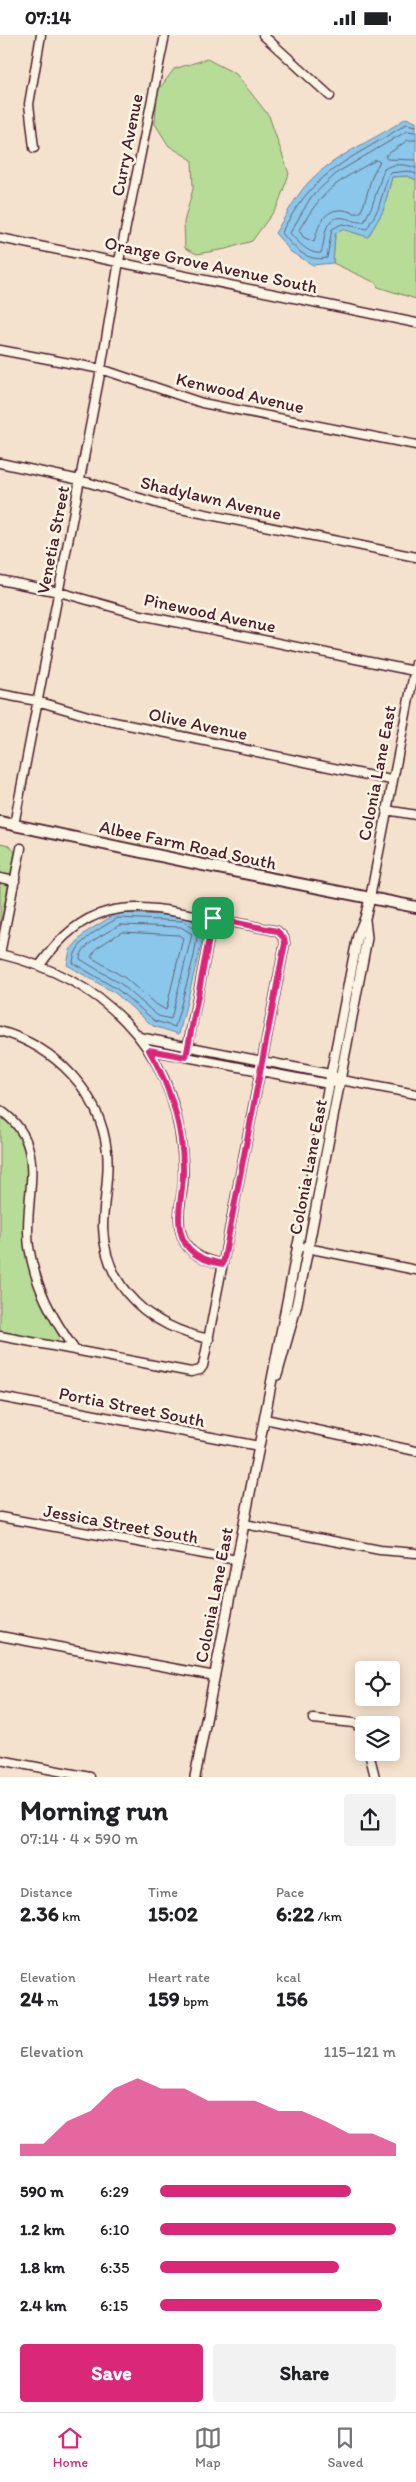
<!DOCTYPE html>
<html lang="en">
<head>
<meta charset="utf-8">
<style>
  :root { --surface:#fff; --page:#f2f2f2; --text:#202124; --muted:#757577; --line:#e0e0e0; --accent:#db2777 }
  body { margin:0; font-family:Itim,sans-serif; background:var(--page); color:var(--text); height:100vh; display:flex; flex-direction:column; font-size:19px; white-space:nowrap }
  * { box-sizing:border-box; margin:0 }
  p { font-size:16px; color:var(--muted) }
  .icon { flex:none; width:28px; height:28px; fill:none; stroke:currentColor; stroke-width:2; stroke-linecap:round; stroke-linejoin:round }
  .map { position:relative; height:1742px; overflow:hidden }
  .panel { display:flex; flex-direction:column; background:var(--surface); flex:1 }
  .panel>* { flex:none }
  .fabs { position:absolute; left:355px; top:1626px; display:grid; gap:10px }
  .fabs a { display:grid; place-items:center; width:45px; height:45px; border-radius:5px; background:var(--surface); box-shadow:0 2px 12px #0003; font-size:25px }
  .pin { position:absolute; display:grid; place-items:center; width:42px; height:42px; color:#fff; margin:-21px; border-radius:10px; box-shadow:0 2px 8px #0006 }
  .round { display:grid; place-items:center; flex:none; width:52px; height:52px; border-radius:5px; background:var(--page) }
  .overview { display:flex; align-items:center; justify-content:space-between; height:85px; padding:0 20px }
  h1 { font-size:28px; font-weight:700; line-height:38px }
  .stats { display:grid; grid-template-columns:repeat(3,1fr); gap:8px; height:85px; padding:5px 20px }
  .stats div { display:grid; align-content:center }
  .stats b { font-size:21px; font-weight:700 }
  .stats small { font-size:14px; font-weight:400 }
  .stats p { font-size:14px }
  .chart { height:140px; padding:10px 20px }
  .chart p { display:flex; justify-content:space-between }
  .chart svg { width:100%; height:90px; margin-top:5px; fill:var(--accent); opacity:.7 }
  .action { display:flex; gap:10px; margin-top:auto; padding:10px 20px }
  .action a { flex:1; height:58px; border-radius:5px; background:var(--accent); color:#fff; font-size:20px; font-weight:700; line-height:58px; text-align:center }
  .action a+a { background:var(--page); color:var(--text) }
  ul { padding:0 20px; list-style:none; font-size:16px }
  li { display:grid; grid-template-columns:80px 60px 1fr; align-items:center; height:38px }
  li i { height:12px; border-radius:6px; background:var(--accent) }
  .status { display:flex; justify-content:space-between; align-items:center; height:35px; padding:0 25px; background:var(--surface); direction:ltr }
  .status svg { height:14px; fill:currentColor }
  .tab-bar { display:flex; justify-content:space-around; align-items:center; height:70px; border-top:1px solid var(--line); background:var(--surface); font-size:14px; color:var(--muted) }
  .tab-bar a { display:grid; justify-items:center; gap:2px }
  .tab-bar .active { color:var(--accent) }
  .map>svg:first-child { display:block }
  .green { fill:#b7dc97; stroke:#807e61 }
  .water { fill:#8ac7ea; stroke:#70849e }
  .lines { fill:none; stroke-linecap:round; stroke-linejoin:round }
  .shore { stroke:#646277; stroke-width:1 }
  .minor-casing { stroke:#4a1f2b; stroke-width:11 }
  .tertiary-casing { stroke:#4a1f2b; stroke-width:12 }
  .secondary-casing { stroke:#4a1f2b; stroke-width:14 }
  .minor { stroke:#fcf5e5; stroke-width:8 }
  .tertiary { stroke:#fcf5e5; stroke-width:9 }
  .secondary { stroke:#fcf5e5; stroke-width:10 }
  .route-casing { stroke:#fff; stroke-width:10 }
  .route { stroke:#db2777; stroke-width:6 }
  .labels { text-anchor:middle; stroke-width:5; stroke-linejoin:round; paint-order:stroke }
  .street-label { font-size:18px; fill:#4a1f2b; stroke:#fcf5e5 }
</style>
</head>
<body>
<div class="status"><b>07:14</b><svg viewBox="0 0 49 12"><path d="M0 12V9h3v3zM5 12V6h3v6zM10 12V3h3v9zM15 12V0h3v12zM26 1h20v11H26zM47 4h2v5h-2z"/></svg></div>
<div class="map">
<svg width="416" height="1742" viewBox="0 0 416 1742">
  <rect width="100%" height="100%" fill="#f5e2ce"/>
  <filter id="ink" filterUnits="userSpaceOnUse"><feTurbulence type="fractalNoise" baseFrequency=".02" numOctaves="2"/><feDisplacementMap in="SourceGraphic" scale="10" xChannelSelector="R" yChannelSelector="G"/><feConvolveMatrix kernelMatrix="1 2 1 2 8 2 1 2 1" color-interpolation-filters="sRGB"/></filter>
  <g filter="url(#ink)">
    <path class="green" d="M207,24L236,39L269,81L289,139L277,172L252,206L226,214L197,219L185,213L184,187L193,154L192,125L169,111L155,89L157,57L174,34Z
      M408,141L416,145V264L378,252L376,248L333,228L335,199L342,194L368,202L383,176L392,142Z
      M0,808L9,810L15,817L0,891Z
      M0,1082C46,1112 18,1173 26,1217C31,1249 44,1275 60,1302L56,1307L0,1298Z"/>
    <path class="water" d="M406,83L416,87V145L408,141L392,142L383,176L368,202L342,194L335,199L333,228L313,230L291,217L275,198C284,184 292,168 302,155C327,122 373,107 406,83Z
      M117,878L185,881L205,894L179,999L153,991L115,958L67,930L70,915L85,898Z"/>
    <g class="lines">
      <path class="shore" d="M416,91L406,89C362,119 322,131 293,178C289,185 284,191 282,198C294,213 306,227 327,223L332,194L342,189L367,194L378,174L389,138L408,136L416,139
        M416,97L407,96L338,137L311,162L290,198C297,206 309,220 321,218C326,206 322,179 344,183C351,184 357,188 364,187L372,171L384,134C393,128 407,129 416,133
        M416,105H408L385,121L387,124L416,125
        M376,125L380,127C368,142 369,162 360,178C354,179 350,176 344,175C323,173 318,192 314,207L303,202L299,195C322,156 337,146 376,125Z
        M118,883L183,886L198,896L194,921L175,992L155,986L117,954L73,928C74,906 101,893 118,883Z
        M120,890L181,892L192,899L171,984L158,981L121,949L80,924C81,909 108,897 120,890Z
        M122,897L179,900L183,903L166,975L154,968L125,943L91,922L97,913Z"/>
      <defs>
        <path id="minor" d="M263,0L330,61
          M34,113L29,69L41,0
          M0,203L416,288
          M0,315L101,334L202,368L416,410
          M0,428L80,445L166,471L416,522
          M0,545L59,557L141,580L414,636
          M0,659L37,666L95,683L391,745
          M386,775L416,780
          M14,790L101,334L119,226L165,0
          M0,843L15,846
          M370,863L416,628
          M0,919C100,943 172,1008 182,1115C183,1126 184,1137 183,1149C181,1166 176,1184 182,1201C188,1220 206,1225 223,1229
          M0,919L21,813
          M0,996C56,1012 100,1057 107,1116C110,1142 103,1166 103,1192C105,1255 152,1292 209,1304
          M139,1002L330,1039L341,1045L416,1059
          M149,1015L329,1049L335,1047
          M187,1015L213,883
          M0,1075C52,1110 22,1162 29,1212C35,1251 52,1283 75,1315
          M297,1211L416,1235
          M0,1301L191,1337L200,1335L203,1331L285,908L284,903L277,896C249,890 222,885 194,880C124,866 84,868 40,930
          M0,1362L259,1411
          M265,1384L416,1416
          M0,1482L237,1525
          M244,1489L380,1515L416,1518
          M0,1601L215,1641
          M313,1684L354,1688L364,1696
          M369,1718L375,1742
          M0,1725L90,1742"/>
        <path id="tertiary" d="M277,1340L296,1273L308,1214L367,903L365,885
          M195,1742L358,900L365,883L370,863"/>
        <path id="secondary" d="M0,787L203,830L416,872"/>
      </defs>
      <use href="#minor" class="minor-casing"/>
      <use href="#tertiary" class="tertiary-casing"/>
      <use href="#secondary" class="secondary-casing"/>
      <use href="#minor" class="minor"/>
      <use href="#tertiary" class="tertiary"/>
      <use href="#secondary" class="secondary"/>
    </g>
  </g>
  <g class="lines" filter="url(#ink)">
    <defs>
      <path id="route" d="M213,883L277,896L284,903L285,908L223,1229C207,1226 190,1221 183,1204C174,1183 183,1161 183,1139C184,1095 171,1053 149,1015L186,1022Z"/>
    </defs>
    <use href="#route" class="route-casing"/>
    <use href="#route" class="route"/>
  </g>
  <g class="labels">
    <g class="street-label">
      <text transform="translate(127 110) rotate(-79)" y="6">Curry Avenue</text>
      <text transform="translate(211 230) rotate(12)" y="6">Orange Grove Avenue South</text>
      <text transform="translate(240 358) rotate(13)" y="6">Kenwood Avenue</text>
      <text transform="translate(211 463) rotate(13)" y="6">Shadylawn Avenue</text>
      <text transform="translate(53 505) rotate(-79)" y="6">Venetia Street</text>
      <text transform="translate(210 578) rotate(12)" y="6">Pinewood Avenue</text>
      <text transform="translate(198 689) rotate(12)" y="6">Olive Avenue</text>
      <text transform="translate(377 738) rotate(-79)" y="6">Colonia Lane East</text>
      <text transform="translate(188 810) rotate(12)" y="6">Albee Farm Road South</text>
      <text transform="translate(308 1132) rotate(-79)" y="6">Colonia Lane East</text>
      <text transform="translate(132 1372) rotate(11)" y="6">Portia Street South</text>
      <text transform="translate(121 1489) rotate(10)" y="6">Jessica Street South</text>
      <text transform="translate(214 1560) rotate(-79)" y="6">Colonia Lane East</text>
    </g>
  </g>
</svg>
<div class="fabs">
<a><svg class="icon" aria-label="locate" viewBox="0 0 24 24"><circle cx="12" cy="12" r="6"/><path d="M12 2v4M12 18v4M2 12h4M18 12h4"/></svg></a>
<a><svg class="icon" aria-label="layers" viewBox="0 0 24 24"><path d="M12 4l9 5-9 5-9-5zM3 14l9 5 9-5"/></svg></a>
</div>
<div class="pin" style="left:213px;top:883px;background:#1e9e55"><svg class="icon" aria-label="arrive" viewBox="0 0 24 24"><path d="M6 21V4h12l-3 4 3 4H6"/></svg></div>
</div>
<section class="panel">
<div class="overview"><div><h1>Morning run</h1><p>07:14 · 4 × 590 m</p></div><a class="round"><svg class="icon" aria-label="share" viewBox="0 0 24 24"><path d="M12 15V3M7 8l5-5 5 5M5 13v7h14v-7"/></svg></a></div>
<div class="stats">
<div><p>Distance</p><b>2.36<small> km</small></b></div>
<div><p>Time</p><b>15:02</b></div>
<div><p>Pace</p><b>6:22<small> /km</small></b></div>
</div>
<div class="stats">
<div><p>Elevation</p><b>24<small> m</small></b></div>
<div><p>Heart rate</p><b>159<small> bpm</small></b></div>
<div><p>kcal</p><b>156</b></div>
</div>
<div class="chart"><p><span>Elevation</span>115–121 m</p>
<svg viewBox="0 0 160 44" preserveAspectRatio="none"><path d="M0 44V38L10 38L20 27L30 22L40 11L50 6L60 11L70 11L80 17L90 17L100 17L110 22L120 22L130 27L140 33L150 33L160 38V44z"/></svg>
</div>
<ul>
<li><b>590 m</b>6:29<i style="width:81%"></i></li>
<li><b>1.2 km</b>6:10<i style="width:100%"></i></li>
<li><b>1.8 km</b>6:35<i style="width:76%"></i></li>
<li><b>2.4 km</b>6:15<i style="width:94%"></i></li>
</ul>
<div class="action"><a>Save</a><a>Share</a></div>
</section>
<nav class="tab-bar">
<a class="active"><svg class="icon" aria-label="home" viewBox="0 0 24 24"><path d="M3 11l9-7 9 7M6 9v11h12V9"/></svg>Home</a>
<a><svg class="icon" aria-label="map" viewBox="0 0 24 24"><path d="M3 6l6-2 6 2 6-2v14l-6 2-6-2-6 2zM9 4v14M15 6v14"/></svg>Map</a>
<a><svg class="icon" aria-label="saved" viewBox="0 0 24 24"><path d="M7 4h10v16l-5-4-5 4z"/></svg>Saved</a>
</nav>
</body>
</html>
